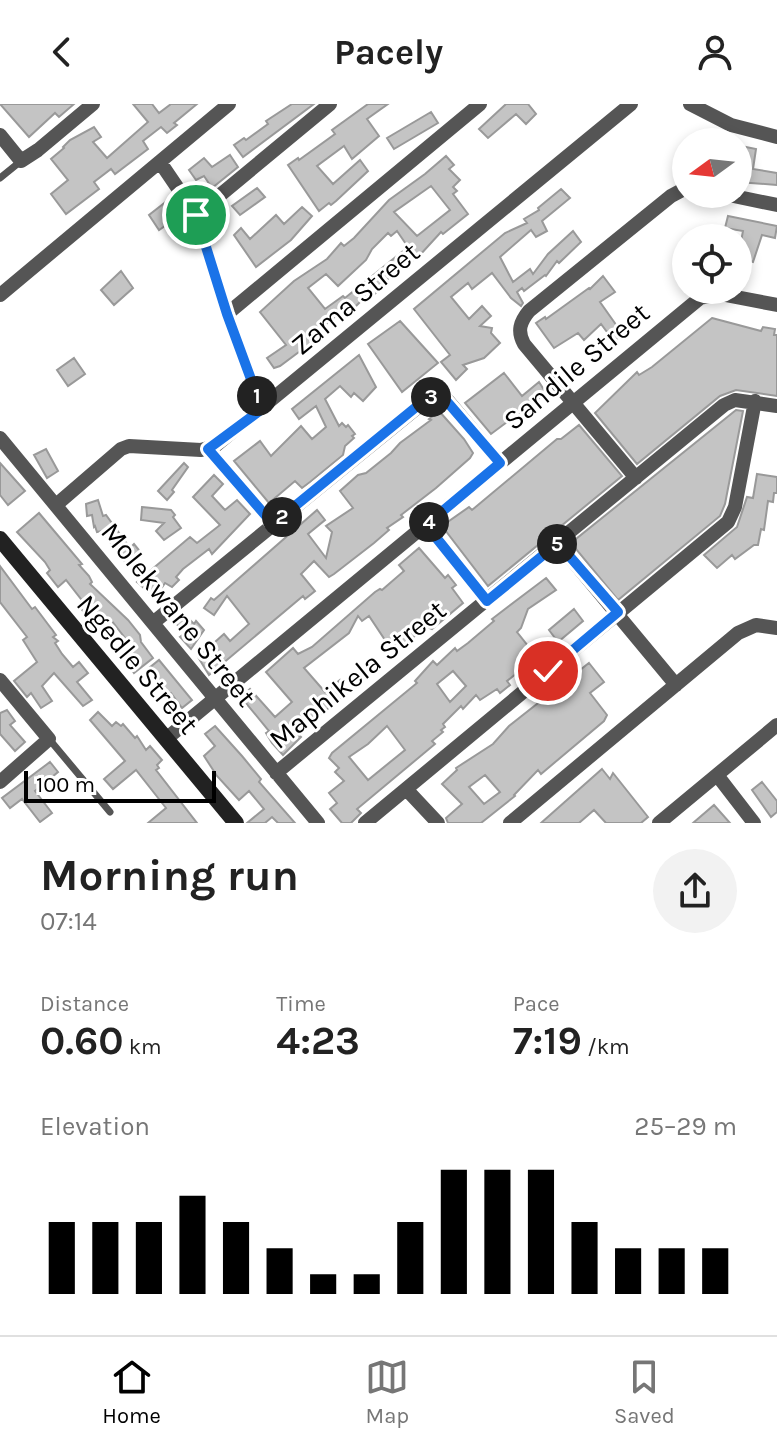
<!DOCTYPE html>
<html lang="en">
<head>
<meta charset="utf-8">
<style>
  :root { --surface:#fff; --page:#f2f2f2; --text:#222; --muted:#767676; --line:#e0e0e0; --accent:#000 }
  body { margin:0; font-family:Karla,sans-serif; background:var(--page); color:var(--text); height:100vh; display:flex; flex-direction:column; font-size:30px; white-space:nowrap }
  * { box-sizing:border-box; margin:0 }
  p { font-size:26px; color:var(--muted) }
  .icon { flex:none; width:44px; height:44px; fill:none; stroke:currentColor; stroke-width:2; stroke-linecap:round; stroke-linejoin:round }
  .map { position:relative; height:719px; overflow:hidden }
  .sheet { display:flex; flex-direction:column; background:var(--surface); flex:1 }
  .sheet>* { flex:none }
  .needle { width:52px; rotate:255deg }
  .tools { position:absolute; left:672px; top:24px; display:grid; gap:16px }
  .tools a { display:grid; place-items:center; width:80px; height:80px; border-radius:50%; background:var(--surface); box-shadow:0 4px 12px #0003; font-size:40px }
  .scale { position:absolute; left:24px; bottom:20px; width:192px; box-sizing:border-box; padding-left:8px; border:4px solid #000; border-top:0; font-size:22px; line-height:28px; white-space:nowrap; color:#000; -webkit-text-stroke:6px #fff; paint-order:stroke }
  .pin { position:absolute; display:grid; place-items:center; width:68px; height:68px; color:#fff; margin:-34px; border:4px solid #fff; border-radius:50%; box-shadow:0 2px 8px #0007 }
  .km { position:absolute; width:40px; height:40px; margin:-20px; border-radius:50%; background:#222; color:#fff; font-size:22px; line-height:40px; text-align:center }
  .round { display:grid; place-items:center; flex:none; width:84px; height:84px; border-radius:42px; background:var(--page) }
  .headline { display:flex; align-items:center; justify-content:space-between; height:136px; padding:0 40px }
  h1 { font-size:44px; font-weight:700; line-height:60px }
  .figures { display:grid; grid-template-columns:repeat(3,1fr); gap:12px; height:136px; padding:8px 40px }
  .figures div { display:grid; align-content:center }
  .figures b { font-size:40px; font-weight:700 }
  .figures small { font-size:22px; font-weight:400 }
  .figures p { font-size:22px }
  .chart { height:224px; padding:16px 40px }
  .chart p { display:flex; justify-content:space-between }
  .chart svg { width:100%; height:144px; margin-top:8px; stroke:var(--accent); stroke-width:6 }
  header { display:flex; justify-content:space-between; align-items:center; height:104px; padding:0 40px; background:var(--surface); font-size:36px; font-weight:700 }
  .tabs { display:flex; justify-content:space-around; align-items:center; height:112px; border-top:2px solid var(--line); background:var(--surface); font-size:22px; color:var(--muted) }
  .tabs a { display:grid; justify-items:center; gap:4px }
  .tabs .on { color:var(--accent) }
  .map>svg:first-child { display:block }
  .building { fill:#c4c4c4; stroke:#999; stroke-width:2; fill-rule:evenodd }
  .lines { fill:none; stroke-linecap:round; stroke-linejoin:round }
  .lane { stroke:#555; stroke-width:7 }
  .street { stroke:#555; stroke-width:14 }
  .secondary { stroke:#222; stroke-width:16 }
  .route-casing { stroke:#fff; stroke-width:16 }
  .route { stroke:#1a73e8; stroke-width:10 }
  .labels { text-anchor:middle; stroke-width:6; stroke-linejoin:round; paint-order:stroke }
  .street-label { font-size:28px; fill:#000; stroke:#fff }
</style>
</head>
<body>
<header><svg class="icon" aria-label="back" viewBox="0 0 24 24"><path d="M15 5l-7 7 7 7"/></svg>Pacely<svg class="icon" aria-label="person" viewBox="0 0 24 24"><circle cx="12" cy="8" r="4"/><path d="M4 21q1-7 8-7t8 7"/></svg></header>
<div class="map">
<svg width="777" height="719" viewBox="0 0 777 719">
  <rect width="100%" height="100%" fill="#fff"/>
  <path class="building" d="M0,0H74L59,13L55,9L29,33Z
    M133,0H152L159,9L171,0H197L174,19L177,21L167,29L161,23L143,37L148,45L115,70L111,65L94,78L99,85L66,110L51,90L68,76L51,55L64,44L63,43L70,36L94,23L101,33L93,38L107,54L148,18Z
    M292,0H314L243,53L234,41L244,34L246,36L268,20L266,17Z
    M368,0H388L367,15L379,32L352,55L344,42L317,62L333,80L360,56L368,67L336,97L331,101L329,99L319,107L288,61L298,54L299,56L335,30L332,26Z
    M506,0H528L536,10L526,20L516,10L488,34L479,25Z
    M431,8L438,19L394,45L387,34Z
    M741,42L756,45L753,65L777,69V81L738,78Z
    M230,51L238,63L212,84L204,72L196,76L189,66L204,54L212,63Z
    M446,52L454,61L449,65L460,76L453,83L457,87L453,90L468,110L443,130L441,128L420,151L377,183L379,186L370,194L367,191L355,203L353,201L341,208L315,229L319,233L280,262L274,264L267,254L286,241L260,208L294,177L327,155L341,139L344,142L354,134L389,96L425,70ZM431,82L450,106L417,132L394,108ZM397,127L408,143L345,194L343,192L325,205L308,184L326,170L338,182L366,156L372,145L388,129L391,132Z
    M257,84L265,93L240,111L232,102Z
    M561,85L570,94L542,117L547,127L536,133L531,126L500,153L513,178L530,165L533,170L548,150L573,127L581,138L559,159L557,157L546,172L545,171L524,187L522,184L517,188L523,199L521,202L511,194L492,169L472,185L468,179L451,193L469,215L482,202L491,212L480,222L492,224L491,229L500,239L484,254L463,261L467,265L456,276L441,258L450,251L414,205L505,129L527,119L524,115L539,106L538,104Z
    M167,97L178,113L159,126L149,111Z
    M302,103L312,112L291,136L256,163L234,131L241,124L250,135L276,111L284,120Z
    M728,112L777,122L775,134L762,131L753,158L738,153L743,127L725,124Z
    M121,167L133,184L114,201L101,186Z
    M603,172L615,188L600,198L624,232L613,236L601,220L584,236L578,229L554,244L536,219L545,213L546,215L589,184L590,185Z
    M712,214L761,227L763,223L775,225L774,231H777V292L736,286L720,292L637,360L595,309L637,268L639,271L652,263Z
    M400,217L438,259L402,288L368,240Z
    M359,251L376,283L363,297L354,289L351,293L340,282L325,295L339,322L342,319L346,323L348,321L355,330L352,332L354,334L345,342L343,351L310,378L302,384L295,377L269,399L234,357L260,337L271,352L301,322L312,335L326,323L316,302L299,315L292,305Z
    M74,254L85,270L68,282L57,266Z
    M504,269L522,292L539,278L546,289L491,330L465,299Z
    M736,306L743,307L725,400L720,412L618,496L571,439Z
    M439,307L464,335L473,349L470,354L436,384L401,411L403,413L387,424L389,426L374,439L334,470L329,473L314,457L301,470L315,487L305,495L303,492L209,571L198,553L224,530L230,537L249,520L227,492L214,511L204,504L211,494L214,496L317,406L325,416L308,430L326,454L332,428L326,422L353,404L340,387L358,371L366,369L391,349L400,339L431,316L429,315Z
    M579,321L622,372L488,482L442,422L469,403L472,406L557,335H561Z
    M46,345L58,367L47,374L34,351Z
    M0,359L25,387L8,401L0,391Z
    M184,359L188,363L172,386L174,388L167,396L158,387Z
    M757,370L777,373V389H774L773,398L768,397L764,426L761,425L758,441H754L735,455L732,451L717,464L704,451L737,423L747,393L753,394Z
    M214,371L223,380L212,392L225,406L237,396L250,410L212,450L209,445L183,465L176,473L179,476L172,483L165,479L161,485L163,486L154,493L137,478L190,433L197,439L220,421L193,393Z
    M98,396L103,412L106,411L130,444L134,440L143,451L128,462L102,427L97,428L95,422L94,423L92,411L87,412L86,400Z
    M142,403L171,406L175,411L173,413L181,424L164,436L156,427L164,419L141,416Z
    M39,409L82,460L79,461L89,472L92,478L90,480L128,516L140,531L141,538L153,554L134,569L117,544L125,534L111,516L98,527L80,503L84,499L66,476L58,483L47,469L50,466L45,458L17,428Z
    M419,444L445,474L448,471L456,481L452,484L463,499L432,525L427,523L393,548L369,512L362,517L358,512L349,529L304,564L325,588L340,576L349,588L297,629L301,633L283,651L272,639L266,629L269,627L241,593L250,585L275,613L292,598L266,568L293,544L298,550L312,543L375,488L380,485L382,486L404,467L399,461Z
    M0,462L32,505L35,503L56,531L53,533L58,537L55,539L62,550L73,563L79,558L88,569L77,578L92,596L83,602L54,569L42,582L52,597L41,604L31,589L27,593L14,577L37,558L23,536L27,533L0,498Z
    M546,474L556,486L528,505L521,524L517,528L536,552L532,557L507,577L510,581L500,589L497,585L480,596L476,591L463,605L461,602L443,620L445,623L441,626L443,628L432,637L435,640L357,705L361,709L351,719H342L330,705L337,699L329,689L344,677L335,668L339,664L329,654L332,649L417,579L415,577L433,557L437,561L455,544L457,547L468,539L494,517L492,515ZM453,567L466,582L450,598L437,580ZM387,622L405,646L368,676L349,653L368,640Z
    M574,505L583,517L558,538L549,526Z
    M185,511L194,520L196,517L204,526L191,545L180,533L184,530L176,519Z
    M159,556L192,596L182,604L171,589L168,591L149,564Z
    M589,559L604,578L590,589L607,611L604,617L541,670L538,666L514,691L515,692L481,719H448L446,714L462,700L442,680L457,666L456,664L493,640L509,622ZM485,671L500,688L484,700L469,683Z
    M7,606L15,617L10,621L25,638L15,647L0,630V609Z
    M98,608L112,622L116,618L121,622L123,620L135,634L137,632L146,646L150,642L162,656L157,661L159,664L156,666L197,719H148L166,704L136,666L113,685L104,675L125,657L90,616Z
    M215,622L242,652L261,675L259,678L295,719H278L272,713L265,719H247L264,705L249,687L239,696L217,672L204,652L215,642L205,630Z
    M50,658L58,668L35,687L52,709L40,718L22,695L10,704L2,694Z
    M602,665L610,675L613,669L648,713L641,719H606L594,706L579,719H541Z
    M762,678L777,697V708L771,713L752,686Z
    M714,701L730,719H693Z"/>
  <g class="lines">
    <path class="lane" d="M0,74L21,57
      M49,635L110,708"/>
    <path class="street" d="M690,0L731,21L777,33
      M0,31L21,57L38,46L93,0
      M160,58L196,111L227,210L262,305
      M724,90L777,101
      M196,111L330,0
      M0,191L229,0
      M227,210L480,0
      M0,334L318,719
      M208,345L273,420
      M636,374L524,240C517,227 520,218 529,207L671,92L686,84
      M56,401L121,345L129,342L201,346L215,342L631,0
      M426,421L487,497
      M558,439L676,581
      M154,518L429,294L443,293L449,298L500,359
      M0,576L49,635L0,678
      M166,635L700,194L720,190L777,201
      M276,669L724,301L735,296L777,302
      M717,671L754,719
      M407,686L438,719
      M365,719L728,418L735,403L755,297
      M510,719L738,529L756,521L777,524
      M659,719L777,621"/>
    <path class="secondary" d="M0,435L236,719"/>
  </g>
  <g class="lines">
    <defs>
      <path id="route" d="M196,111L227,210L262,305L208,345L273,420L421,299L429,294L443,293L500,359L426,421L487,497L558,439L618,508L548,567"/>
    </defs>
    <use href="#route" class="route-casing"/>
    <use href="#route" class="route"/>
  </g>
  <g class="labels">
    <g class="street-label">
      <text transform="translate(355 194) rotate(-40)" y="10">Zama Street</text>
      <text transform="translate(576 262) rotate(-40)" y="10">Sandile Street</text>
      <text transform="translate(179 510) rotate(51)" y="10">Molekwane Street</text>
      <text transform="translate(138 560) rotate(50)" y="10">Ngedle Street</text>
      <text transform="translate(357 570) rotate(-39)" y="10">Maphikela Street</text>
    </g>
  </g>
</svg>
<div class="tools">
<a><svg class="needle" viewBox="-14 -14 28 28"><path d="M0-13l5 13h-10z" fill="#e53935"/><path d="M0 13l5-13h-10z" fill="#767676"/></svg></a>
<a><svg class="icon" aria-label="locate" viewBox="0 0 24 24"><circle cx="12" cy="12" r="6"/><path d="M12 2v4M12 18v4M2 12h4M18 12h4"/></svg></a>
</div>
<div class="scale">100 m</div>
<div class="pin" style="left:196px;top:111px;background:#1e9e55"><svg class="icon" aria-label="arrive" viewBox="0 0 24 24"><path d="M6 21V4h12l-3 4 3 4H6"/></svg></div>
<div class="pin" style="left:548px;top:567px;background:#d93025"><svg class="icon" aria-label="check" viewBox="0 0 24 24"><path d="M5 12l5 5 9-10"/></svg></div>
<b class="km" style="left:257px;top:292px">1</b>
<b class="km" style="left:282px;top:413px">2</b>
<b class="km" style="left:431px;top:293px">3</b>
<b class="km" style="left:429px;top:418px">4</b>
<b class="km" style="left:557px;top:440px">5</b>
</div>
<section class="sheet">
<div class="headline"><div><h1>Morning run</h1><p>07:14</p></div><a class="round"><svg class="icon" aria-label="share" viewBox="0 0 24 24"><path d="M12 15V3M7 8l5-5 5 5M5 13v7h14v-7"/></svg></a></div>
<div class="figures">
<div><p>Distance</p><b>0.60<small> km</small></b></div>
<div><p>Time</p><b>4:23</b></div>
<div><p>Pace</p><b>7:19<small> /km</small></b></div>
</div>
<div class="chart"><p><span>Elevation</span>25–29 m</p>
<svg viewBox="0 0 160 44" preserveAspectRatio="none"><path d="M5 44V22M15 44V22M25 44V22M35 44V14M45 44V22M55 44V30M65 44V38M75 44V38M85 44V22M95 44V6M105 44V6M115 44V6M125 44V22M135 44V30M145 44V30M155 44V30"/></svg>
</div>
</section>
<nav class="tabs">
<a class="on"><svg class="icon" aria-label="home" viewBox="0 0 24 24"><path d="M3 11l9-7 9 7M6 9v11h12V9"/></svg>Home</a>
<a><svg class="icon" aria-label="map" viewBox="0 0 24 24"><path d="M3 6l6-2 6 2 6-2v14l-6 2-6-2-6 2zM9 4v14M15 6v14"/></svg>Map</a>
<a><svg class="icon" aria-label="saved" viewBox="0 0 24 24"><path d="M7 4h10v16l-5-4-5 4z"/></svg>Saved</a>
</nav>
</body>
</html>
